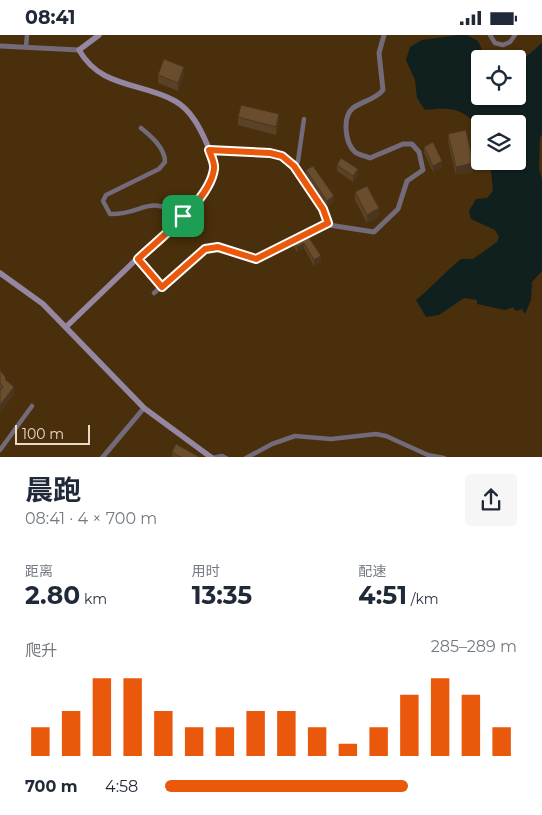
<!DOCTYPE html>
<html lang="zh">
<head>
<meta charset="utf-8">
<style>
  :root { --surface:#fff; --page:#f6f6f7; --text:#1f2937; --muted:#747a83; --accent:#ea580c }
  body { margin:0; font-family:Montserrat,"Noto Sans SC",sans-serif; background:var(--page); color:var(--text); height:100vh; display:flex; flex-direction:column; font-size:19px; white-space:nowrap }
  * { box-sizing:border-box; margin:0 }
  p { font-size:16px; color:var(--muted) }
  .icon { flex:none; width:28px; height:28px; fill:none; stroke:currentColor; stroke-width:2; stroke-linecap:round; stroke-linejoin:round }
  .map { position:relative; height:422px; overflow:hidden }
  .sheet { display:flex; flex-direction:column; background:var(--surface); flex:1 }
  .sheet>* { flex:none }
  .controls { position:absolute; left:471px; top:15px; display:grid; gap:10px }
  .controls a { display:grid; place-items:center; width:55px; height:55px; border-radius:5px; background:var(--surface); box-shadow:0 1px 4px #0004; font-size:25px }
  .scale { position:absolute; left:15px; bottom:12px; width:75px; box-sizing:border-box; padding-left:5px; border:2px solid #ead9c7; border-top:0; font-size:14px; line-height:18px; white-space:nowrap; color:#ead9c7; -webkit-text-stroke:4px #492f0b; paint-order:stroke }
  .pin { position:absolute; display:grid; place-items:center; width:42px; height:42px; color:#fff; margin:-21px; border-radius:10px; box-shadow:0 2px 8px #0006 }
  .round { display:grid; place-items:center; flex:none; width:52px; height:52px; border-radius:5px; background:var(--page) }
  .headline { display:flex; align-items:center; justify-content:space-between; height:85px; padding:0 25px }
  h1 { font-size:28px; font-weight:700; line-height:38px }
  .metrics { display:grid; grid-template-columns:repeat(3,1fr); gap:8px; height:85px; padding:5px 25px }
  .metrics div { display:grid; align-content:center }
  .metrics b { font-size:25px; font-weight:700 }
  .metrics small { font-size:14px; font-weight:400 }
  .metrics p { font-size:14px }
  .chart { height:140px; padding:10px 25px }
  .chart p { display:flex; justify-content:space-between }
  .chart svg { width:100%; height:90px; margin-top:5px; stroke:var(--accent); stroke-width:6 }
  ul { padding:0 25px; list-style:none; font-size:16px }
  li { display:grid; grid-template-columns:80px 60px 1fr; align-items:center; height:38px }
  li i { height:12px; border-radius:6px; background:var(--accent) }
  .status { display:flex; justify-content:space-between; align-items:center; height:35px; padding:0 25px; background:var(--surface); direction:ltr }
  .status svg { height:14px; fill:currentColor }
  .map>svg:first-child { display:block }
  .water { fill:#0f201f }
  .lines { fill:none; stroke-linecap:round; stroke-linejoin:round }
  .minor { stroke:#736a7a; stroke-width:4.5 }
  .tertiary { stroke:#736a7a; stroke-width:5 }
  .secondary { stroke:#9587a1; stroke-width:5.5 }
  .wall { fill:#5b4226 }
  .shaded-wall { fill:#4a361f }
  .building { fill:#6a4d2c; stroke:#4a361f }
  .route-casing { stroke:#fff; stroke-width:10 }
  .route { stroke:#ea580c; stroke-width:6 }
</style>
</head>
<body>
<div class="status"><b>08:41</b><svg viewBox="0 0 49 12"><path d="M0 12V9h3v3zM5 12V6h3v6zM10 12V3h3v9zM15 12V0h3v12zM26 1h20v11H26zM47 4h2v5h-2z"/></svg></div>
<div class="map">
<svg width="542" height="423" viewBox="0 0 542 423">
  <rect width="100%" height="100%" fill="#492f0b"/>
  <path class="water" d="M458,0H467L478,6L486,24H480V61H518V29L542,8V99L540,103L539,134L542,144V236L532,247L531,265L525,279L522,274L516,276L513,272L505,275L477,269V265L464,263L439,280L426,282L416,265C432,252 445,237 461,224H473L497,207L499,202L495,195L471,184L469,176L476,164L487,163L493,156L490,126H518V89H480V98C467,72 450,72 425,75L417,63L415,45L406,25L410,12L422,5Z"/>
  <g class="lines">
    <path class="minor" d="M490,0L495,8L503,10L510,7L515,0
      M26,12L27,0
      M141,93C151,101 165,113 165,127L159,134L106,160L103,166L110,179C144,180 145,158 183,181
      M294,131L298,126L304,84
      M138,224L162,251
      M154,258L205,214L217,212L256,224L328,188
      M0,415L32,371
      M213,423L222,421L226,423
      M246,423L272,409L295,401L331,404L376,399L386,401L428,420L444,423"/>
    <path class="tertiary" d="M0,11L79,15
      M209,115L270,118L282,121L294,131L323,174L329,190L374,197L398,174L407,146L423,135L419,117L412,109H403L370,123C365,121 359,120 355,117C345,108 342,82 353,73C362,66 375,65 383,55L379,18L384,0
      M102,423L144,373"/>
    <path class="secondary" d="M0,238L43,269L144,373L212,423
      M67,291L201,162C215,140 217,133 207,109C200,93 191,75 175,66C142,47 101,54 79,15L99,0"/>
  </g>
  <path class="wall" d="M158,40H184L178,56L158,48Z
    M238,82L279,88L276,100L238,90Z
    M448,99L473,137L456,140L448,107Z
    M424,112L442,133L433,137L424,118Z
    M337,130L358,140L353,147L337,136Z
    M306,135L334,167L327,172L306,142Z
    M355,157L379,182L367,188L355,165Z
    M306,198L321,226L314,231L304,213L297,217L293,210V205Z
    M0,335L14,359L0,378Z
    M172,417L201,423H172Z"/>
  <path class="shaded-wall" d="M184,32V40L178,56V48Z
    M279,79V88L276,100V92Z
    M442,126V133L433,137V131Z
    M473,128V137L456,140V132Z
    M358,134V140L353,147V141Z
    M334,161V167L327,172V166Z
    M379,173V182L367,188V180Z
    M304,208V213L297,217V212Z
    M321,221V226L314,231V225Z
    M14,352V359L0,378V370Z"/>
  <path class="building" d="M164,24L184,32L178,48L158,40Z
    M241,70L279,79L276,92L238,82Z
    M466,95L473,128L456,132L448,99Z
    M433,107L442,126L433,131L424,112Z
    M341,123L358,134L353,141L337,130Z
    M313,131L334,161L327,166L306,135Z
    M367,151L379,173L367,180L355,157Z
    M306,198L321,221L314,225L304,208L297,212L293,205Z
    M0,335L6,343L5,344L14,352L0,370V356L3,352L0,348Z
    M176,409L201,423H182L172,417Z"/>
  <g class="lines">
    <defs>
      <path id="route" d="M209,115L270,118L282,121L294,131L323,174L328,188L256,224L218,212L205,214L162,252L138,224C160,203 210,165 214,134C215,128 211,121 209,115Z"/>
    </defs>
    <use href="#route" class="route-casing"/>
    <use href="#route" class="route"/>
  </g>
</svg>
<div class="controls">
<a><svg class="icon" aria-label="locate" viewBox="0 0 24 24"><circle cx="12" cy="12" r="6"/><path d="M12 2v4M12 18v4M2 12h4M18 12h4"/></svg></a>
<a><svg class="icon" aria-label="layers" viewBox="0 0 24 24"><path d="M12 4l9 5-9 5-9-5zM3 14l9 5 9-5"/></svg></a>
</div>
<div class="scale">100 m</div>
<div class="pin" style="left:183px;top:181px;background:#1e9e55"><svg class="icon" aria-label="arrive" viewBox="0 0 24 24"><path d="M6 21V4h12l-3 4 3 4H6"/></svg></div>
</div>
<section class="sheet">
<div class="headline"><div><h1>晨跑</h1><p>08:41 · 4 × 700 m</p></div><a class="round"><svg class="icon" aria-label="share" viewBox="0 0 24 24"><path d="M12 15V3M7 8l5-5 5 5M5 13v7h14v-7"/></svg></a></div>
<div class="metrics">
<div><p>距离</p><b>2.80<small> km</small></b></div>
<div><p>用时</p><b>13:35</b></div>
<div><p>配速</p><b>4:51<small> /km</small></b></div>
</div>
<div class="chart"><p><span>爬升</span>285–289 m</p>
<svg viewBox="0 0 160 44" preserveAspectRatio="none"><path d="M5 44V30M15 44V22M25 44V6M35 44V6M45 44V22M55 44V30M65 44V30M75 44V22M85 44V22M95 44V30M105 44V38M115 44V30M125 44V14M135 44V6M145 44V14M155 44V30"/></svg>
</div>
<ul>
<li><b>700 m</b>4:58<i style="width:69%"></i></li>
</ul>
</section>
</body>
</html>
